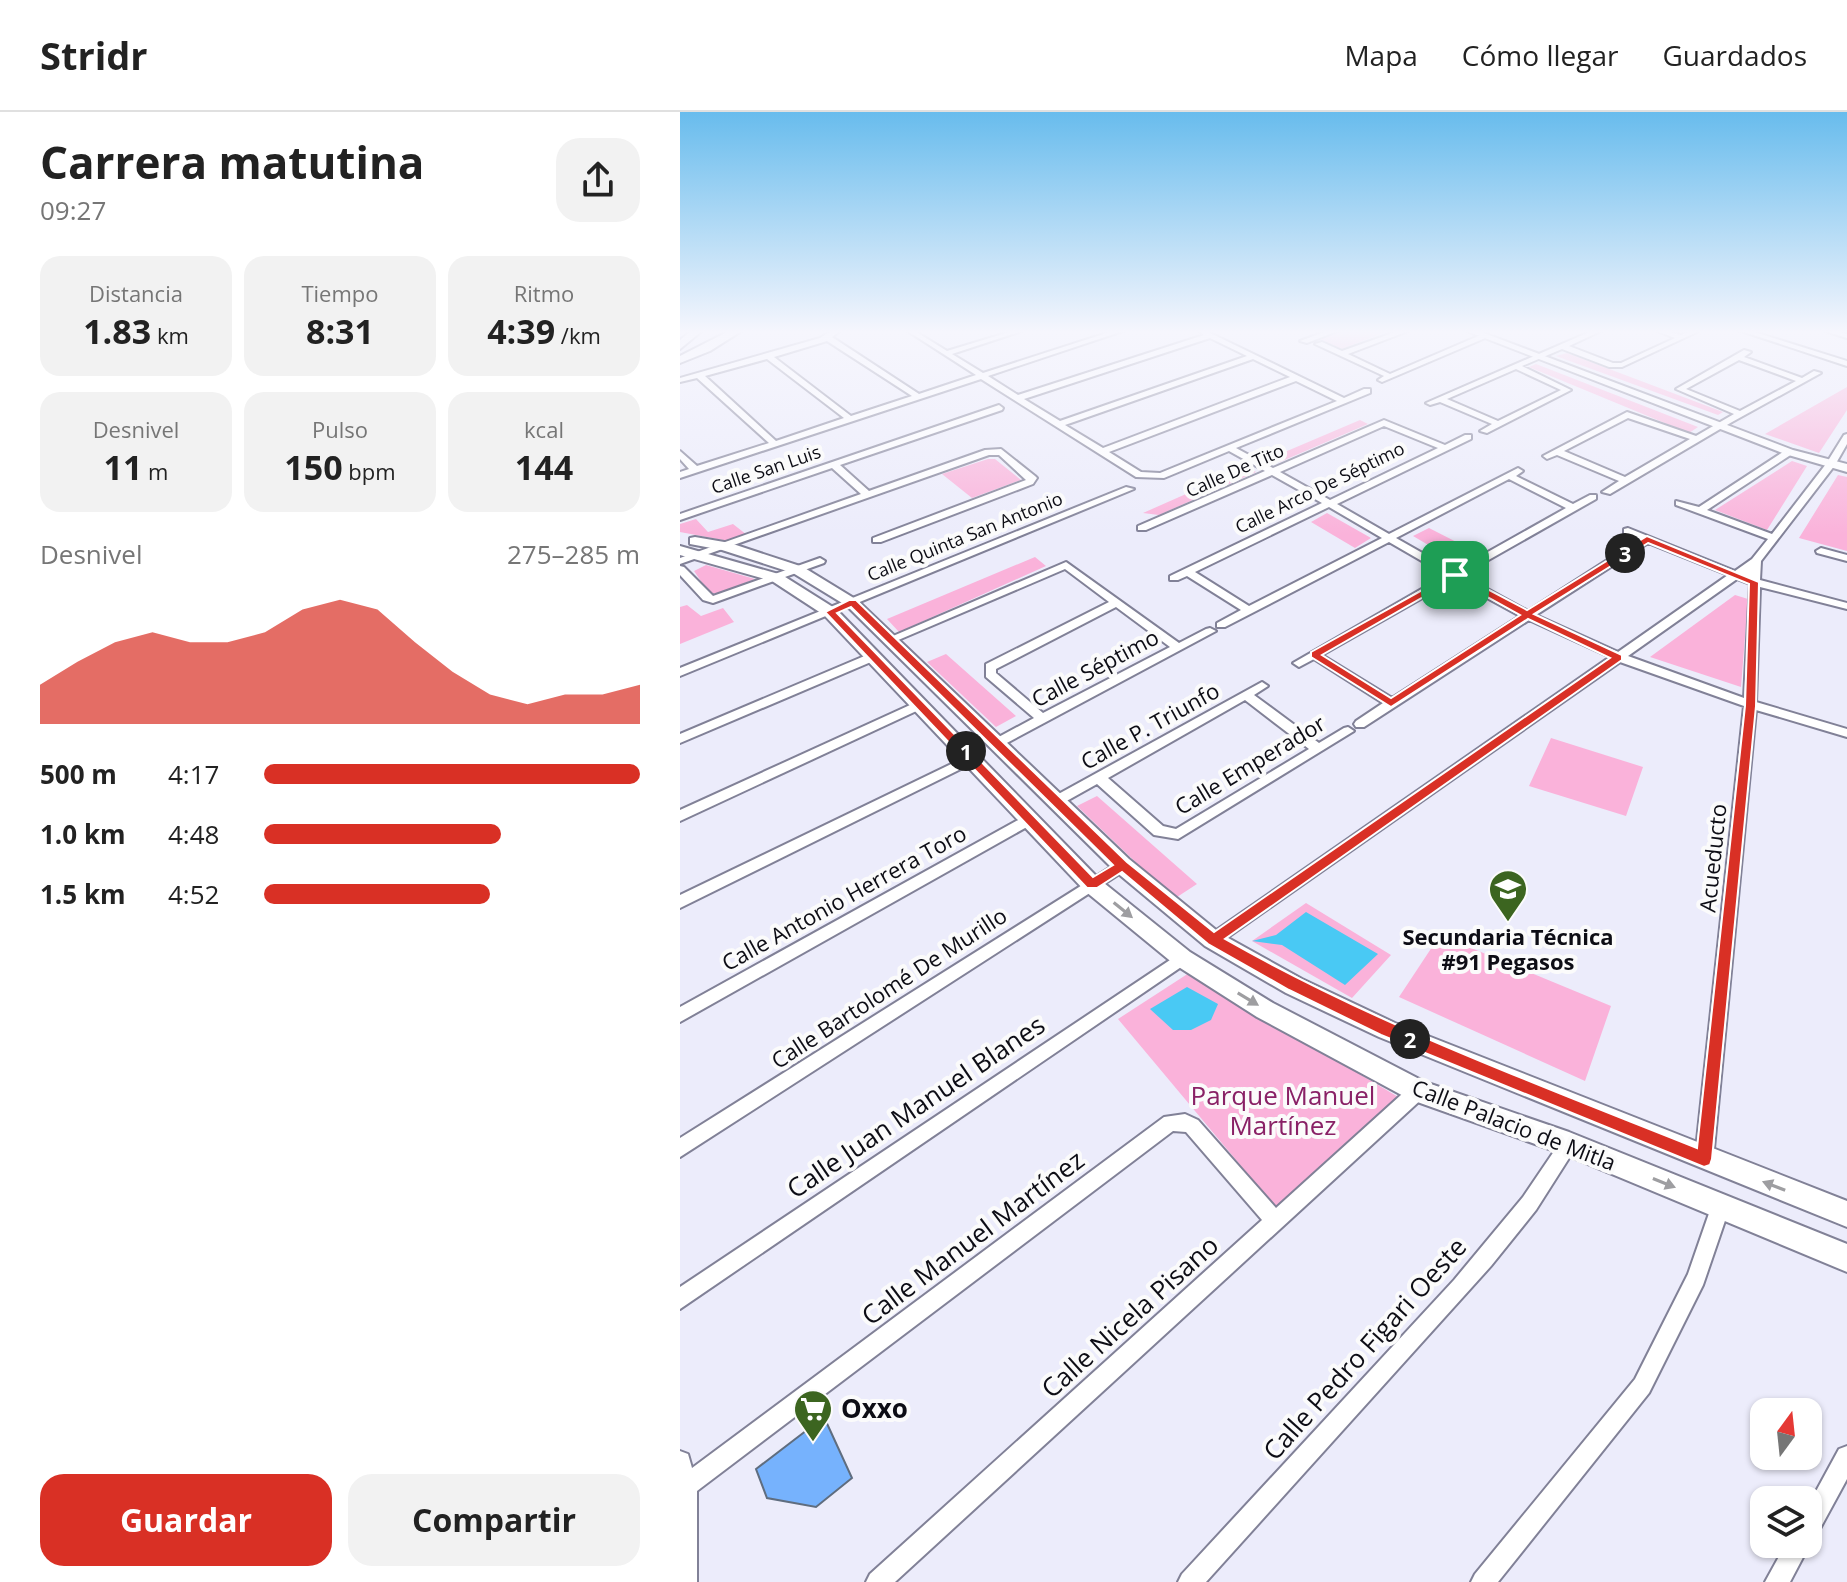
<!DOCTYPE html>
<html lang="es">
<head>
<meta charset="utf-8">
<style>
  :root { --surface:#fff; --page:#f2f2f2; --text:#222; --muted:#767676; --line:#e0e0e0; --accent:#d93025 }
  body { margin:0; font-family:"Open Sans",sans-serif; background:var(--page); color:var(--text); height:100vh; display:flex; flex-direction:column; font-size:30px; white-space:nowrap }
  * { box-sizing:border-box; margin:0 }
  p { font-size:26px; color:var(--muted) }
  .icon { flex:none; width:44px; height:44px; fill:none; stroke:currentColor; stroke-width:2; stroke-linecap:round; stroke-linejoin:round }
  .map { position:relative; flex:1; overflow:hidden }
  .drawer { display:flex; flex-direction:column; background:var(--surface); width:680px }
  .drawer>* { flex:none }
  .needle { width:52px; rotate:15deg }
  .tools { position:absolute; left:1070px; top:1286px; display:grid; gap:16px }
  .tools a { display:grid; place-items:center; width:72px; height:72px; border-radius:16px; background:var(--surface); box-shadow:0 2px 6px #0004; font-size:40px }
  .pin { position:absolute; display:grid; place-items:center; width:68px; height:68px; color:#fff; margin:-34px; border-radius:16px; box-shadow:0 4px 12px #0006 }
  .km { position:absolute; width:40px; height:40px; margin:-20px; border-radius:50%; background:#222; color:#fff; font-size:22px; line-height:40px; text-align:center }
  .round { display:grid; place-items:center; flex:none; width:84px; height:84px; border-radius:24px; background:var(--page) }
  .headline { display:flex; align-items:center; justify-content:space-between; height:136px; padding:0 40px }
  h1 { font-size:44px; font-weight:700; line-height:60px }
  .metrics { display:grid; grid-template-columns:repeat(3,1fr); gap:12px; height:136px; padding:8px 40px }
  .metrics div { display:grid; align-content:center; border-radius:20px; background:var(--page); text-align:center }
  .metrics b { font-size:34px; font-weight:700 }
  .metrics small { font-size:22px; font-weight:400 }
  .metrics p { font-size:22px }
  .chart { height:224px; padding:16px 40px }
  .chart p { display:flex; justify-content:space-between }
  .chart svg { width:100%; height:144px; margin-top:8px; fill:var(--accent); opacity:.7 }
  .cta { display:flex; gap:16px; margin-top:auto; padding:16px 40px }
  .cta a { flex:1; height:92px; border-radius:24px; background:var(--accent); color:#fff; font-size:32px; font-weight:700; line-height:92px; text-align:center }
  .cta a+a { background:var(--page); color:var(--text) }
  ul { padding:0 40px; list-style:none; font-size:26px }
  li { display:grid; grid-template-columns:128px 96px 1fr; align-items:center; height:60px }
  li i { height:20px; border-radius:10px; background:var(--accent) }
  header { display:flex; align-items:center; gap:48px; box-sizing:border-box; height:112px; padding:0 40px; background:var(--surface); border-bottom:2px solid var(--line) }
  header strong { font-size:38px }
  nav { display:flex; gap:44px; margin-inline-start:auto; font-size:28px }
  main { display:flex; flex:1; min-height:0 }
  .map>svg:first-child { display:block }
  .green { fill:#fab2da }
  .water { fill:#49c9f4 }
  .building { fill:#76b2fd; stroke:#5f6d7f; stroke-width:2 }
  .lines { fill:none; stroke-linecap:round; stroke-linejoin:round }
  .minor-casing { stroke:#818197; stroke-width:4 }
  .tertiary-casing { stroke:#818197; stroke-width:4 }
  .secondary-casing { stroke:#818197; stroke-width:4 }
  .minor { fill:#fff; fill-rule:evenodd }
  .tertiary { fill:#fff; fill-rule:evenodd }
  .secondary { fill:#fff; fill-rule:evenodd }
  .oneway { fill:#9e9ea1 }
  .route { fill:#d93025; stroke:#fff; stroke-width:2; fill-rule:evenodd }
  .labels { text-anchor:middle; stroke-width:8; stroke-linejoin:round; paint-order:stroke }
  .far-street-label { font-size:18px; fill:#0d0d15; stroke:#fbfbfb }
  .street-label { font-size:22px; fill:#0d0d15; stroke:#fbfbfb }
  .poi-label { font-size:22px; font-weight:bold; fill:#0d0d15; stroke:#fbfbfb }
  .near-park-label { font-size:26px; fill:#892166; stroke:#fbfbfb }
  .near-street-label { font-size:26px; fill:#0d0d15; stroke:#fbfbfb }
  .near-poi-label { font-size:26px; font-weight:bold; fill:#0d0d15; stroke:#fbfbfb; text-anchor:start }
</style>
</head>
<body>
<header>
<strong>Stridr</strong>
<nav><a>Mapa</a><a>Cómo llegar</a><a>Guardados</a></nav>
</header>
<main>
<section class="drawer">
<div class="headline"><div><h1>Carrera matutina</h1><p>09:27</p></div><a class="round"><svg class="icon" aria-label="share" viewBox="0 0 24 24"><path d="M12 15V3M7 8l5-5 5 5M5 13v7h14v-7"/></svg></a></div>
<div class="metrics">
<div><p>Distancia</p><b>1.83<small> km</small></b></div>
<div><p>Tiempo</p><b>8:31</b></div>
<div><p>Ritmo</p><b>4:39<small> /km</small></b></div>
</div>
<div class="metrics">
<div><p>Desnivel</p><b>11<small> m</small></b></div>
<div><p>Pulso</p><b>150<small> bpm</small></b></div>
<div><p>kcal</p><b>144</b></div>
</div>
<div class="chart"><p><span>Desnivel</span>275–285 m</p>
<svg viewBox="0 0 160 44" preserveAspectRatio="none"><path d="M0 44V32L10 25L20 19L30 16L40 19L50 19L60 16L70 9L80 6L90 9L100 19L110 28L120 35L130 38L140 35L150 35L160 32V44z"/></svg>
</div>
<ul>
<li><b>500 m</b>4:17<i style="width:100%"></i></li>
<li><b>1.0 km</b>4:48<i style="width:63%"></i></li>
<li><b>1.5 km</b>4:52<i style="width:60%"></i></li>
</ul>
<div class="cta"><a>Guardar</a><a>Compartir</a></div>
</section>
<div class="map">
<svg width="1167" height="1470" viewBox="0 0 1167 1470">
  <rect width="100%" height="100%" fill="#ececfb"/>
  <path class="green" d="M665,218H710L662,237L639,227Z
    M887,241L1043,300L1038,303L876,244Z
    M856,252L1018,315L1009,321L849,255Z
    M1167,275V298L1139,341L1085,322Z
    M680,308L688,312L600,350L593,345Z
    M308,347H315L341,368L292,386L262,362Z
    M1112,349L1127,354L1087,418L1035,398Z
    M567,355L576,360L479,403L463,401Z
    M1158,363L1167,365V439L1119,426Z
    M647,401L691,426L675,436L631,410Z
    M16,407L28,420L53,412L67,423L48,429L0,420V412Z
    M749,416L798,441L779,451L733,424Z
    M355,445L366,454L219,520L207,507Z
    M26,453L75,467L38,482L29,481L14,459Z
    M1055,483L1068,487L1061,575L970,545Z
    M7,493L21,504L43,496L54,510L0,532V495Z
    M266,542L336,604L316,615L247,550Z
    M871,626L963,655L946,704L849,674Z
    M417,684L517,772L494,787L397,694Z
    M626,791L711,843L672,886L572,829Z
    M760,823L931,894L905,969L719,885Z
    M509,861L720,986L597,1097L438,907Z"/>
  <path class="water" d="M626,800L698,842L665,873L602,833L572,829L596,823Z
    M507,875L538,892L531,908L511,918H493L470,897Z"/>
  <path class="building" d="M144,1305L172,1366L136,1395L87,1386L76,1357Z"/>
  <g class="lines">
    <defs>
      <path id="minor" d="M153,218H161L152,225L239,282L296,263L226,218H233L267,239L336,218H345L272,242L303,261L436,218H446L308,264L338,283L524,223L520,220L524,218L664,286L684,277H690V281L556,336L593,356L704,308L765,333L785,323H791V327L657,392L709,422L838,356L843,359L836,364L893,392L910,383H916V387L782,463L848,499L960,427L944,421V417L948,416L1055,459L1072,447L1088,427L996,393V389L1019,395L1106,338H1112V342L1027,398L1092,422L1146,352L1164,323L1167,322V332L1155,353L1081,449L1080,468L1167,491V497L1080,475L1076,590L1167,617V625L1076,598L1033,1047L1030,1053L1024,1056L1018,1053L1015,1047L1064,594L940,550L538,832L533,834L528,832L525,828L528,824L930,545L849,508L684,615H676L674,612L676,609L703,591L634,547L619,555L613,551L766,463L709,430L545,515H537V511L561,498L507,464L498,468H490V464L642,391L592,363L466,418H458V414L585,359L549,339L484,366L456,365L301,267L0,366V360L9,357L0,347V339L17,354L89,331L17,266L0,270V266L140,226ZM530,226L567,244L380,309L344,287ZM147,229L232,284L171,304L94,245ZM87,247L164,306L96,329L25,264ZM573,247L610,265L423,336L385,313ZM616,269L657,289L480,361L461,360L429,340ZM704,314L758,336L650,388L600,360ZM829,367L886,396L774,459L716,426ZM649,395L702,426L569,494L515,460ZM968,431L1048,463L938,540L856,503ZM1057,467L1070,472L1064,586L948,544ZM774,468L840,504L712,586L642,543Z
        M650,218H660L627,231L620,229Z
        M721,218H731L668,242L710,262L803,222L810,224L702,270L698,268L704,264L635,232L642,230L662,239Z
        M914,218H923L889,234L933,251H941L995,226L974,218H983L1001,223L1012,218L1019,219L942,255H929L882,237L842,254L891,278L807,321L800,319L812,312L760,290L750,293L746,291ZM836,257L881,278L818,309L767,287Z
        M1058,218H1068L1167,249V254Z
        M1142,218H1153L1167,222V226Z
        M1064,238L1071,240L1064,245L1122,266L1134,259L1141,261L1052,310L930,382L922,380L939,369L877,343L867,347L863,344L947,300L1016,324L1054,302L996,277ZM1059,248L1116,269L1060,299L1006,277ZM948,306L1010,327L945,365L884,339Z
        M319,293L323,296L322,298L160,353L189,379L305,338L321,337L355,364L357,366L353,372L201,430H193V426L346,368L319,343H309L0,452V446L181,382L152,356L0,408V402Z
        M446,375L454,377L0,564V556Z
        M1141,436L1167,443V449L1137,441L1136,439Z
        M140,446L145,449L144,451L33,491L23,488L0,463V454L4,455L33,484Z
        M386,450L499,531L526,517L530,516L536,519L323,633H315L313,630L315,627L354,606L306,565V552L429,490L385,457L216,529L212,530L206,527ZM436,495L490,535L363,601L316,561V557Z
        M194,540L200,544L198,547L0,631V622Z
        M582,570L588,574L574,583L639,631L664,616L668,615L674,619L498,727L474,723L417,672L383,691H373L371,688L373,685ZM565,588L629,637L496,717L483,714L428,666Z
        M241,588L245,589L247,592L245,595L0,709V698Z
        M292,642L297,643L298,646L297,649L0,796V783Z
        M349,702L356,707L354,711L0,910V895Z
        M442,748L447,749L449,753L447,757L0,1045V1026Z
        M502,840L507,841L510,846L507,851L0,1197V1175Z
        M738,971L744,973L747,979L744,985L215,1470H186L190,1462L582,1108L506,1020L493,1019L17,1379V1470H0V1339L8,1342L12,1356L484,1005L505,1002L518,1008L596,1096L732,973Z
        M889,1023L895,1026L898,1032L856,1098L811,1154L526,1470H498L502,1462L774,1168L843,1085L883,1026Z
        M1041,1085L1048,1087L1050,1094L1023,1173L969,1281L818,1470H791L795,1462L955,1267L1008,1162L1034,1087Z
        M1167,1334V1367L1136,1424L1128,1427L1130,1432L1110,1470H1085L1106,1432H1128V1394L1159,1337Z"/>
      <path id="tertiary" d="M784,218H796L1113,338L1167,352V360L1105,342Z"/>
      <path id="secondary" d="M12,218H23L0,237V228Z
        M51,218H63L30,239L0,251V244Z
        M15,425L50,431L123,455L177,488L449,747L541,822L622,867L715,911L1167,1089V1115L699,925L606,881L525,834L435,759L167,494L113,461L42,438L10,432V426Z
        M0,434L102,463L156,497L419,767L510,840L593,891L745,970L889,1020L1167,1132V1160L886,1043L729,987L577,905L494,852L405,779L144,503L92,469L0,443Z"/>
    </defs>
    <use href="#minor" class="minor-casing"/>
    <use href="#tertiary" class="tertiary-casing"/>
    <use href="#secondary" class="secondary-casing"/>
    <use href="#minor" class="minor"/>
    <use href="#tertiary" class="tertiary"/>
    <use href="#secondary" class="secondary"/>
  </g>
  <defs><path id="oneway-solid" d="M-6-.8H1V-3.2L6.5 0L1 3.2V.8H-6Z" transform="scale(2)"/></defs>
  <g class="oneway">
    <use href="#oneway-solid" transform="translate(443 798) rotate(39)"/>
    <use href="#oneway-solid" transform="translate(568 887) rotate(31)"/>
    <use href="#oneway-solid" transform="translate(984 1071) rotate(22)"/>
    <use href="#oneway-solid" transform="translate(1094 1074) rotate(-159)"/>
  </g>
  <linearGradient id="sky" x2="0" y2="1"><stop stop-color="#68bced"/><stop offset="0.52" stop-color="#f6f6fd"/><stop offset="1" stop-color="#f6f6fd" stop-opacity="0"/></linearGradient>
  <rect width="1167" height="423" fill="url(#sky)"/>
  <path class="route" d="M967,424L1079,470L1076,594L1032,1047L1030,1053L1024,1055L701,923L609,878L528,832L442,760L417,776H407L145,500L169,488H176L447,750L534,820L930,546L848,507L711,595L631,545V540L775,460L847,498ZM968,431L1069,472L1065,594L1017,1036C857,972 695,912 545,827L942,548V543L854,502ZM775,467L840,503L711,586L642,543ZM171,495L433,753L413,765L157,501Z"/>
  <defs>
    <symbol id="school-pin" viewBox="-11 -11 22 30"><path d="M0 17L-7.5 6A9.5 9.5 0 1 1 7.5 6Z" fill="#3c6520" stroke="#fbfbfb"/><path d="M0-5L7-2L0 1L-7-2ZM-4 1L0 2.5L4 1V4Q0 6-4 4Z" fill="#fff"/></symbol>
    <symbol id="supermarket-pin" viewBox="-11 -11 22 30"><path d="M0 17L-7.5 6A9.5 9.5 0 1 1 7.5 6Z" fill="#3c6520" stroke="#fbfbfb"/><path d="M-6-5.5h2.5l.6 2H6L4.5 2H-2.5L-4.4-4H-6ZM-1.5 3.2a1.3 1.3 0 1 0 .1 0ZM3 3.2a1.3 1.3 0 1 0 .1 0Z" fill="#fff"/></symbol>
  </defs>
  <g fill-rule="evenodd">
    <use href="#school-pin" x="806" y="755" width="44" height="60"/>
    <use href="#supermarket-pin" x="111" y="1275" width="44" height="60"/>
  </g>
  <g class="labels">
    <g class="far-street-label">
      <text transform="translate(86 358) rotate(-19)" y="6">Calle San Luis</text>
      <text transform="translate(555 359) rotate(-24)" y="6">Calle De Tito</text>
      <text transform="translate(640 376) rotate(-26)" y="6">Calle Arco De Séptimo</text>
      <text transform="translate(285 425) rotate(-22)" y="6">Calle Quinta San Antonio</text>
    </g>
    <g class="street-label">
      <text transform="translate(415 556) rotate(-28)" y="8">Calle Séptimo</text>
      <text transform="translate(470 614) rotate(-29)" y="8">Calle P. Triunfo</text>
      <text transform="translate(570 653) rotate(-31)" y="8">Calle Emperador</text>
      <text transform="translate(1033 746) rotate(-84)" y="8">Acueducto</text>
      <text transform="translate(164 786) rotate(-29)" y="8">Calle Antonio Herrera Toro</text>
      <text transform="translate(209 876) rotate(-33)" y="8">Calle Bartolomé De Murillo</text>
      <text transform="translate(834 1013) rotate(21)" y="8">Calle Palacio de Mitla</text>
    </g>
    <g class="poi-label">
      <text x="828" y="833">Secundaria Técnica<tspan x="828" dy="25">#91 Pegasos</tspan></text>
    </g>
    <g class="near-park-label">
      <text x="603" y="993">Parque Manuel<tspan x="603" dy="30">Martínez</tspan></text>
    </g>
    <g class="near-street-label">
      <text transform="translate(236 995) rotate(-34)" y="9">Calle Juan Manuel Blanes</text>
      <text transform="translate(293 1126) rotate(-37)" y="9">Calle Manuel Martínez</text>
      <text transform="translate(450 1205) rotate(-42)" y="9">Calle Nicela Pisano</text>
      <text transform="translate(685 1237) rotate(-48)" y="9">Calle Pedro Figari Oeste</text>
    </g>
    <g class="near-poi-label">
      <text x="161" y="1306">Oxxo</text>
    </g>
  </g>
</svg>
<div class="tools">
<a><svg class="needle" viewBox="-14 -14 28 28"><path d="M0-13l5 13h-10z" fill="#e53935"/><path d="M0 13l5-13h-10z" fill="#767676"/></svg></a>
<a><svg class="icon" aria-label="layers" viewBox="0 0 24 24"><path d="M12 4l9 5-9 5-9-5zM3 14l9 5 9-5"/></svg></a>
</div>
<div class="pin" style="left:775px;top:463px;background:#1e9e55"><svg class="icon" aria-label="arrive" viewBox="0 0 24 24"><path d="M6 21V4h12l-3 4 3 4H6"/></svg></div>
<b class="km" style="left:286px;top:639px">1</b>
<b class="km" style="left:730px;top:927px">2</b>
<b class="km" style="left:945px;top:441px">3</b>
</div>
</main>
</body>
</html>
